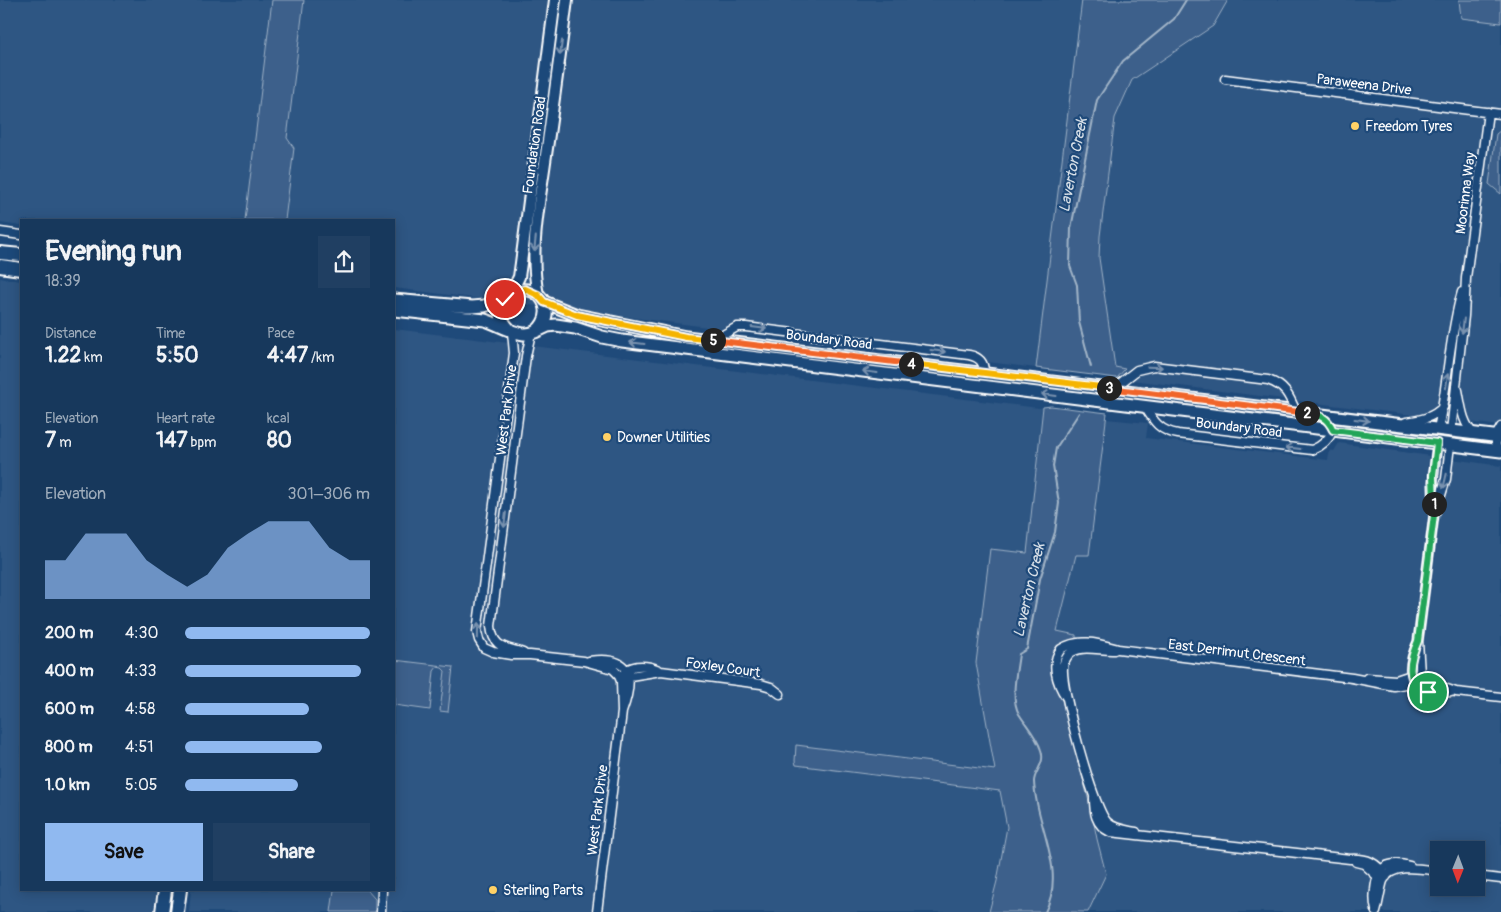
<!DOCTYPE html>
<html lang="en">
<head>
<meta charset="utf-8">
<style>
  :root { --surface:#17385c; --page:#203f62; --text:#f1f3f6; --muted:#9eacbb; --line:#365272; --accent:#90b9f0 }
  body { margin:0; font-family:Pangolin,sans-serif; background:var(--page); color:var(--text); height:100vh; display:flex; flex-direction:column; font-size:19px; white-space:nowrap }
  * { box-sizing:border-box; margin:0 }
  p { font-size:16px; color:var(--muted) }
  .icon { flex:none; width:28px; height:28px; fill:none; stroke:currentColor; stroke-width:2; stroke-linecap:round; stroke-linejoin:round }
  .map { position:relative; flex:1; overflow:hidden }
  .sheet { position:absolute; left:20px; top:219px; width:375px; height:672px; display:flex; flex-direction:column; background:var(--surface); border-radius:0px; box-shadow:0 2px 12px #0003,0 0 0 1px var(--line) }
  .sheet>* { flex:none }
  .needle { width:32px; rotate:181deg }
  .buttons { position:absolute; left:1430px; top:841px; display:grid; gap:10px }
  .buttons a { display:grid; place-items:center; width:55px; height:55px; border-radius:0px; background:var(--surface); box-shadow:0 2px 12px #0003,0 0 0 1px var(--line); font-size:25px }
  .pin { position:absolute; display:grid; place-items:center; width:42px; height:42px; color:#fff; margin:-21px; border:2px solid #fff; border-radius:50%; box-shadow:0 1px 5px #0007 }
  .km { position:absolute; width:25px; height:25px; margin:-12px; border-radius:50%; background:#222; color:#fff; font-size:14px; line-height:25px; text-align:center }
  .round { display:grid; place-items:center; flex:none; width:52px; height:52px; border-radius:0px; background:var(--page) }
  .headline { display:flex; align-items:center; justify-content:space-between; height:85px; padding:0 25px }
  h1 { font-size:28px; font-weight:700; line-height:38px }
  .metrics { display:grid; grid-template-columns:repeat(3,1fr); gap:8px; height:85px; padding:5px 25px }
  .metrics div { display:grid; align-content:center }
  .metrics b { font-size:21px; font-weight:700 }
  .metrics small { font-size:14px; font-weight:400 }
  .metrics p { font-size:14px }
  .chart { height:140px; padding:10px 25px }
  .chart p { display:flex; justify-content:space-between }
  .chart svg { width:100%; height:90px; margin-top:5px; fill:var(--accent); opacity:.7 }
  .cta { display:flex; gap:10px; margin-top:auto; padding:10px 25px }
  .cta a { flex:1; height:58px; border-radius:0px; background:var(--accent); color:#111; font-size:20px; font-weight:700; line-height:58px; text-align:center }
  .cta a+a { background:var(--page); color:var(--text) }
  ul { padding:0 25px; list-style:none; font-size:16px }
  li { display:grid; grid-template-columns:80px 60px 1fr; align-items:center; height:38px }
  li i { height:12px; border-radius:6px; background:var(--accent) }
  .map>svg:first-child { display:block }
  .built { fill:#2e5683; fill-rule:evenodd }
  .green { fill:#3c618b; stroke:#9eb0c5 }
  .lines { fill:none; stroke-linecap:round; stroke-linejoin:round }
  .stream { stroke:#a3b5c8; stroke-width:2 }
  .minor-casing { stroke:#fff; stroke-width:11 }
  .tertiary-casing { stroke:#fff; stroke-width:14 }
  .secondary-casing { stroke:#fff; stroke-width:15 }
  .primary-casing { stroke:#fff; stroke-width:16 }
  .minor { stroke:#1f4a7a; stroke-width:8 }
  .tertiary { stroke:#1f4a7a; stroke-width:10 }
  .secondary { stroke:#1f4a7a; stroke-width:11 }
  .primary { stroke:#1f4a7a; stroke-width:12 }
  .oneway { stroke:#7992af }
  .split-1-casing { stroke:#fff; stroke-width:10 }
  .split-2-casing { stroke:#fff; stroke-width:10 }
  .split-3-casing { stroke:#fff; stroke-width:10 }
  .split-4-casing { stroke:#fff; stroke-width:10 }
  .split-5-casing { stroke:#fff; stroke-width:10 }
  .split-6-casing { stroke:#fff; stroke-width:10 }
  .split-1 { stroke:#22a559; stroke-width:6 }
  .split-2 { stroke:#22a559; stroke-width:6 }
  .split-3 { stroke:#f0652b; stroke-width:6 }
  .split-4 { stroke:#f5b400; stroke-width:6 }
  .split-5 { stroke:#f0652b; stroke-width:6 }
  .split-6 { stroke:#f5b400; stroke-width:6 }
  .poi-dot { fill:#ffd166; stroke:#1f4a7a; stroke-width:2 }
  .labels { text-anchor:middle; stroke-width:4.5; stroke-linejoin:round; paint-order:stroke }
  .street-label { font-size:14px; fill:#fff; stroke:#1f4a7a }
  .poi-label { font-size:14px; fill:#fff; stroke:#1f4a7a; text-anchor:start }
  .water-label { font-size:15px; font-style:italic; fill:#d8e0e8; stroke:#1f4a7a }
</style>
</head>
<body>
<div class="map">
<svg width="1501" height="912" viewBox="0 0 1501 912">
  <rect width="100%" height="100%" fill="#1f4a7a"/>
  <filter id="ink" filterUnits="userSpaceOnUse"><feTurbulence type="fractalNoise" baseFrequency=".02" numOctaves="2"/><feDisplacementMap in="SourceGraphic" scale="10" xChannelSelector="R" yChannelSelector="G"/><feConvolveMatrix kernelMatrix="1 2 1 2 8 2 1 2 1" color-interpolation-filters="sRGB"/></filter>
  <g filter="url(#ink)">
    <path class="built" d="M0,0H1501V426L394,288V220H21V226L0,223Z
      M0,278L21,281V890H156L153,912H0Z
      M394,329L1039,408L1051,406L1107,413L1106,419L1148,423L1146,438L1328,460L1330,450L1334,451L1339,443L1501,466V912H189L191,890H394ZM1439,850H1476V888H1439Z"/>
    <path class="green" d="M272,0H304L287,138L294,148L285,220H245Z
      M1082,0H1228L1213,26L1132,80L1115,118L1100,236L1099,258L1115,367L1125,369L1117,378L1036,368Z
      M1459,0H1501V23L1461,18Z
      M1501,130V194L1489,184L1496,134Z
      M1051,406L1107,413L1089,555H1076L1057,631L1076,635V639C1062,642 1054,650 1052,663L1091,809L1097,839L1106,874L1088,912H989L997,881L1007,827L1000,791L796,765L795,761L796,745L995,770L976,663L990,549L1027,553L1043,407Z
      M394,660L453,667L448,712L440,711L445,671L442,668L437,667L434,671L430,710L394,705Z
      M334,890H367L375,899V912H331Z"/>
    <g class="lines">
      <path class="stream" d="M1091,367L1079,322L1077,285L1070,266L1071,228L1097,100L1123,61L1174,19L1186,0
        M1045,912C1067,870 1036,826 1034,782C1034,771 1046,764 1041,750C1037,737 1026,725 1019,714C1010,698 1017,671 1019,654L1027,649L1040,579L1055,532L1059,503L1053,466L1056,448L1079,413"/>
      <defs>
        <path id="minor" d="M1225,79L1501,114
          M0,232L21,235
          M512,332L514,353L477,632L479,640L484,648L493,652L511,655H530L584,661L613,669L618,674L621,681L622,712
          M714,340L737,327H746L969,355C979,357 984,362 984,372
          M1113,389L1137,370L1154,366L1268,380C1285,386 1289,395 1296,412
          M1458,390C1461,405 1462,423 1474,434
          M1145,407C1154,422 1160,431 1178,434L1312,450C1322,446 1329,440 1333,430
          M1406,422C1420,420 1433,418 1443,407
          M1438,429C1448,384 1449,336 1462,292
          M1451,431L1464,316L1466,278L1488,112
          M1437,443L1433,482L1434,515L1418,641L1420,674L1429,683L1456,692L1501,697
          M1496,450V436L1501,427
          M1436,511L1446,479L1450,445
          M1417,644C1402,678 1414,696 1451,692
          M1114,650C1101,651 1080,644 1069,654C1066,658 1063,663 1063,668C1061,689 1093,808 1107,822C1114,829 1126,830 1136,832
          M523,653C506,647 493,649 491,626L526,356L531,333
          M589,661C632,655 635,677 622,712L597,912
          M625,671C635,664 648,665 659,670
          M624,677L661,671L761,684L771,687L780,694
          M1367,678L1396,680L1414,674
          M1066,697C1057,684 1050,663 1061,649C1079,637 1100,644 1118,649L1352,678L1394,686L1411,683L1420,674
          M1094,797C1094,812 1095,825 1110,832L1350,859C1367,858 1377,862 1386,877
          M1356,862L1364,864L1377,876H1380
          M1476,876L1501,879
          M1376,910C1374,903 1374,897 1375,890C1377,866 1388,860 1410,866
          M381,912L382,890
          M1376,912C1378,905 1381,886 1383,881C1392,862 1422,869 1439,871"/>
        <path id="tertiary" d="M511,293L519,277L521,263L555,0
          M538,295C529,251 539,206 545,162C553,108 560,54 567,0"/>
        <path id="secondary" d="M394,300L472,307L484,306L505,299
          M544,302L577,315L686,337L1501,437
          M394,310L485,320C503,325 530,347 543,323C546,318 547,311 545,305C533,271 480,301 510,330
          M535,332L548,326L556,325L575,328L602,337L622,341L1501,451"/>
        <path id="primary" d="M0,253L21,255
          M0,266L21,269
          M162,912L165,890
          M177,912L180,890"/>
      </defs>
      <use href="#minor" class="minor-casing"/>
      <use href="#tertiary" class="tertiary-casing"/>
      <use href="#secondary" class="secondary-casing"/>
      <use href="#primary" class="primary-casing"/>
      <use href="#minor" class="minor"/>
      <use href="#tertiary" class="tertiary"/>
      <use href="#secondary" class="secondary"/>
      <use href="#primary" class="primary"/>
    </g>
    <defs><path id="oneway-shaft" d="M-6 0H5M1.5-3L5.5 0L1.5 3" fill="none" stroke-width="1.6" stroke-linecap="round" stroke-linejoin="round" transform="scale(1.25)"/></defs>
    <g class="oneway">
      <use href="#oneway-shaft" transform="translate(561 48) rotate(98)"/>
      <use href="#oneway-shaft" transform="translate(535 244) rotate(96)"/>
      <use href="#oneway-shaft" transform="translate(1463 326) rotate(97)"/>
      <use href="#oneway-shaft" transform="translate(759 328) rotate(7)"/>
      <use href="#oneway-shaft" transform="translate(637 343) rotate(-173)"/>
      <use href="#oneway-shaft" transform="translate(938 351) rotate(7)"/>
      <use href="#oneway-shaft" transform="translate(1155 367) rotate(2)"/>
      <use href="#oneway-shaft" transform="translate(870 372) rotate(-172)"/>
      <use href="#oneway-shaft" transform="translate(1447 381) rotate(-82)"/>
      <use href="#oneway-shaft" transform="translate(1049 395) rotate(-172)"/>
      <use href="#oneway-shaft" transform="translate(1362 420) rotate(7)"/>
      <use href="#oneway-shaft" transform="translate(1293 448) rotate(-173)"/>
      <use href="#oneway-shaft" transform="translate(1445 481) rotate(103)"/>
      <use href="#oneway-shaft" transform="translate(505 520) rotate(97)"/>
      <use href="#oneway-shaft" transform="translate(478 631) rotate(-89)"/>
    </g>
  </g>
  <g class="lines" filter="url(#ink)">
    <defs>
      <path id="split-1" d="M1428,692C1403,684 1410,659 1418,641L1434,515V504"/>
      <path id="split-2" d="M1307,413C1320,415 1327,417 1333,430L1437,443L1433,475L1434,504"/>
      <path id="split-3" d="M1109,388L1307,413"/>
      <path id="split-4" d="M911,364L1109,388"/>
      <path id="split-5" d="M713,340L911,364"/>
      <path id="split-6" d="M505,299L511,293L525,289L538,295L544,302L577,315L686,337L713,340"/>
    </defs>
    <use href="#split-1" class="split-1-casing"/>
    <use href="#split-2" class="split-2-casing"/>
    <use href="#split-3" class="split-3-casing"/>
    <use href="#split-4" class="split-4-casing"/>
    <use href="#split-5" class="split-5-casing"/>
    <use href="#split-6" class="split-6-casing"/>
    <use href="#split-1" class="split-1"/>
    <use href="#split-2" class="split-2"/>
    <use href="#split-3" class="split-3"/>
    <use href="#split-4" class="split-4"/>
    <use href="#split-5" class="split-5"/>
    <use href="#split-6" class="split-6"/>
  </g>
  <g class="poi-dot">
    <circle cx="1355" cy="126" r="5"/>
    <circle cx="607" cy="437" r="5"/>
    <circle cx="493" cy="890" r="5"/>
  </g>
  <g class="labels">
    <g class="street-label">
      <text transform="translate(1364 84) rotate(7)" y="5">Paraweena Drive</text>
      <text transform="translate(534 145) rotate(-82)" y="5">Foundation Road</text>
      <text transform="translate(1465 193) rotate(-83)" y="5">Moorinna Way</text>
      <text transform="translate(829 339) rotate(7)" y="5">Boundary Road</text>
      <text transform="translate(506 410) rotate(-83)" y="5">West Park Drive</text>
      <text transform="translate(1239 427) rotate(7)" y="5">Boundary Road</text>
      <text transform="translate(1237 652) rotate(7)" y="5">East Derrimut Crescent</text>
      <text transform="translate(723 667) rotate(8)" y="5">Foxley Court</text>
      <text transform="translate(597 810) rotate(-83)" y="5">West Park Drive</text>
    </g>
    <g class="poi-label">
      <text x="1365" y="131">Freedom Tyres</text>
      <text x="617" y="442">Downer Utilities</text>
      <text x="503" y="895">Sterling Parts</text>
    </g>
    <g class="water-label">
      <text transform="translate(1073 165) rotate(-79)" y="5">Laverton Creek</text>
      <text transform="translate(1029 590) rotate(-77)" y="5">Laverton Creek</text>
    </g>
  </g>
</svg>
<div class="buttons">
<a><svg class="needle" viewBox="-14 -14 28 28"><path d="M0-13l5 13h-10z" fill="#e53935"/><path d="M0 13l5-13h-10z" fill="#9eacbb"/></svg></a>
</div>
<div class="pin" style="left:1428px;top:692px;background:#1e9e55"><svg class="icon" aria-label="arrive" viewBox="0 0 24 24"><path d="M6 21V4h12l-3 4 3 4H6"/></svg></div>
<div class="pin" style="left:505px;top:299px;background:#d93025"><svg class="icon" aria-label="check" viewBox="0 0 24 24"><path d="M5 12l5 5 9-10"/></svg></div>
<b class="km" style="left:1434px;top:504px">1</b>
<b class="km" style="left:1307px;top:413px">2</b>
<b class="km" style="left:1109px;top:388px">3</b>
<b class="km" style="left:911px;top:364px">4</b>
<b class="km" style="left:713px;top:340px">5</b>
<section class="sheet">
<div class="headline"><div><h1>Evening run</h1><p>18:39</p></div><a class="round"><svg class="icon" aria-label="share" viewBox="0 0 24 24"><path d="M12 15V3M7 8l5-5 5 5M5 13v7h14v-7"/></svg></a></div>
<div class="metrics">
<div><p>Distance</p><b>1.22<small> km</small></b></div>
<div><p>Time</p><b>5:50</b></div>
<div><p>Pace</p><b>4:47<small> /km</small></b></div>
</div>
<div class="metrics">
<div><p>Elevation</p><b>7<small> m</small></b></div>
<div><p>Heart rate</p><b>147<small> bpm</small></b></div>
<div><p>kcal</p><b>80</b></div>
</div>
<div class="chart"><p><span>Elevation</span>301–306 m</p>
<svg viewBox="0 0 160 44" preserveAspectRatio="none"><path d="M0 44V25L10 25L20 12L30 12L40 12L50 25L60 32L70 38L80 32L90 19L100 12L110 6L120 6L130 6L140 19L150 25L160 25V44z"/></svg>
</div>
<ul>
<li><b>200 m</b>4:30<i style="width:100%"></i></li>
<li><b>400 m</b>4:33<i style="width:95%"></i></li>
<li><b>600 m</b>4:58<i style="width:67%"></i></li>
<li><b>800 m</b>4:51<i style="width:74%"></i></li>
<li><b>1.0 km</b>5:05<i style="width:61%"></i></li>
</ul>
<div class="cta"><a>Save</a><a>Share</a></div>
</section>
</div>
</body>
</html>
